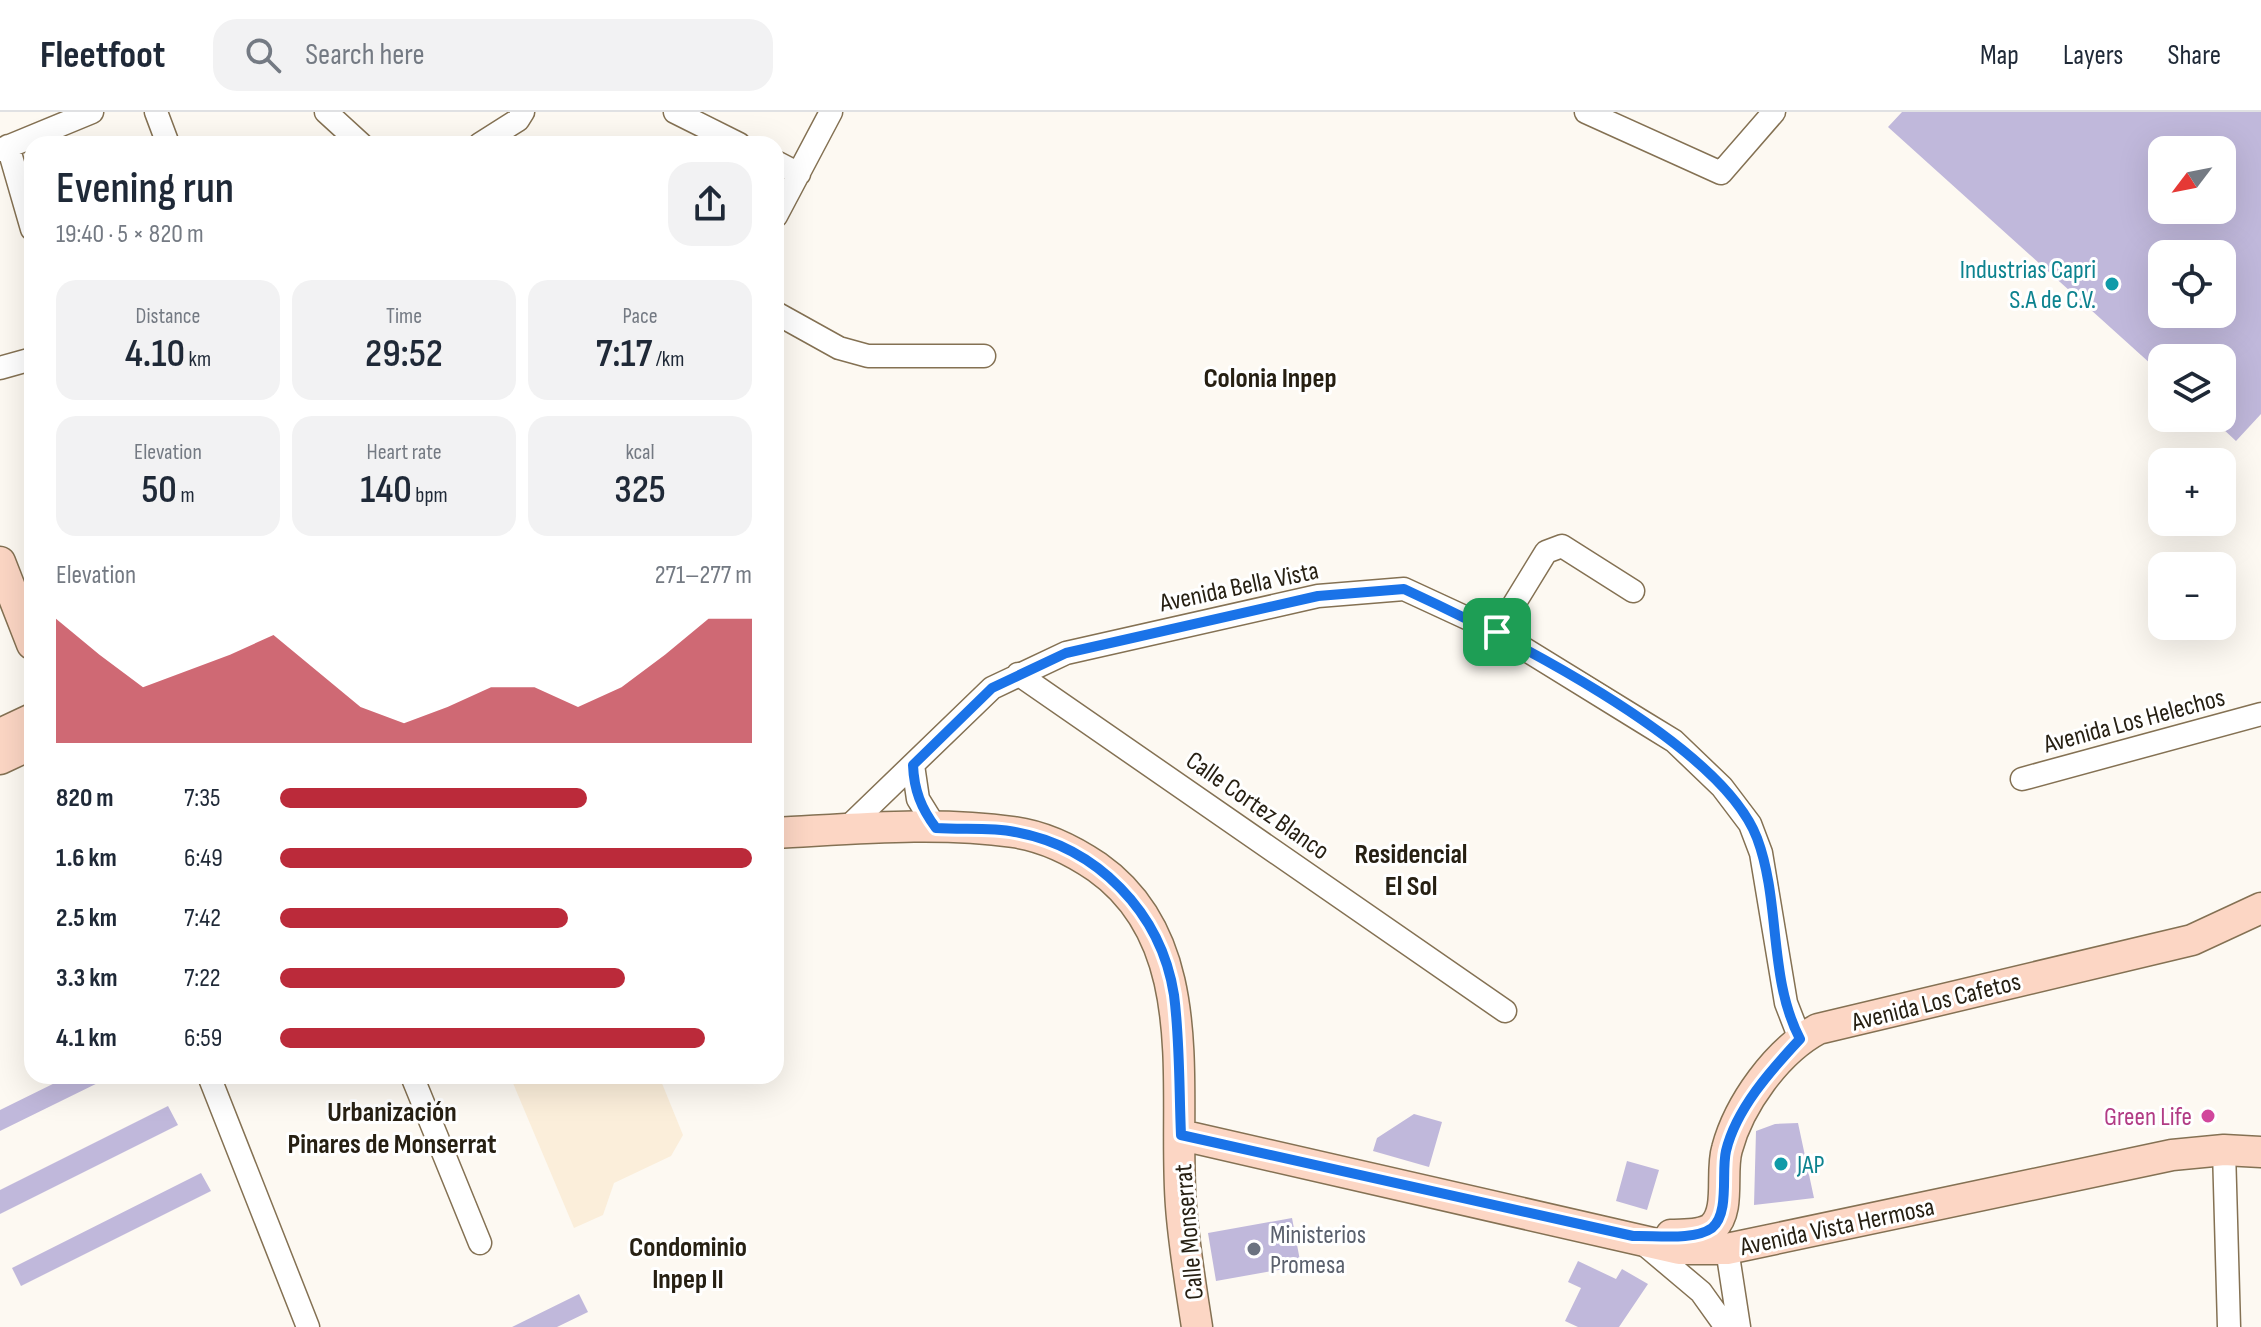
<!DOCTYPE html>
<html lang="en">
<head>
<meta charset="utf-8">
<style>
  :root { --surface:#fff; --page:#f2f2f3; --text:#1f2937; --muted:#747a83; --line:#e0e1e3; --accent:#bb2a3a }
  body { margin:0; font-family:"Sofia Sans Condensed",sans-serif; background:var(--page); color:var(--text); height:100vh; display:flex; flex-direction:column; font-size:30px; white-space:nowrap }
  * { box-sizing:border-box; margin:0 }
  p { font-size:26px; color:var(--muted) }
  .icon { flex:none; width:44px; height:44px; fill:none; stroke:currentColor; stroke-width:2; stroke-linecap:round; stroke-linejoin:round }
  .map { position:relative; flex:1; overflow:hidden }
  .sheet { position:absolute; left:24px; top:24px; width:760px; height:948px; display:flex; flex-direction:column; background:var(--surface); border-radius:24px; box-shadow:0 8px 32px #0002 }
  .sheet>* { flex:none }
  .needle { width:52px; rotate:238deg }
  .controls { position:absolute; left:2148px; top:24px; display:grid; gap:16px }
  .controls a { display:grid; place-items:center; width:88px; height:88px; border-radius:16px; background:var(--surface); box-shadow:0 8px 32px #0002; font-size:40px }
  .pin { position:absolute; display:grid; place-items:center; width:68px; height:68px; color:#fff; margin:-34px; border-radius:16px; box-shadow:0 4px 12px #0006 }
  .round { display:grid; place-items:center; flex:none; width:84px; height:84px; border-radius:24px; background:var(--page) }
  .headline { display:flex; align-items:center; justify-content:space-between; height:136px; padding:0 32px }
  h1 { font-size:44px; font-weight:600; line-height:60px }
  .metrics { display:grid; grid-template-columns:repeat(3,1fr); gap:12px; height:136px; padding:8px 32px }
  .metrics div { display:grid; align-content:center; border-radius:20px; background:var(--page); text-align:center }
  .metrics b { font-size:40px; font-weight:600 }
  .metrics small { font-size:22px; font-weight:400 }
  .metrics p { font-size:22px }
  .chart { height:224px; padding:16px 32px }
  .chart p { display:flex; justify-content:space-between }
  .chart svg { width:100%; height:144px; margin-top:8px; fill:var(--accent); opacity:.7 }
  ul { padding:0 32px; list-style:none; font-size:26px }
  li { display:grid; grid-template-columns:128px 96px 1fr; align-items:center; height:60px }
  li i { height:20px; border-radius:10px; background:var(--accent) }
  header { display:flex; align-items:center; gap:48px; box-sizing:border-box; height:112px; padding:0 40px; background:var(--surface); border-bottom:2px solid var(--line) }
  header strong { font-size:38px }
  nav { display:flex; gap:44px; margin-inline-start:auto; font-size:28px }
  .search { width:560px; height:72px; background:var(--page); display:flex; align-items:center; gap:20px; box-sizing:border-box; padding:0 28px; border-radius:24px; color:var(--muted); font-size:30px }
  .map>svg:first-child { display:block }
  .medical { fill:#fbeeda }
  .building { fill:#c0b8db; fill-rule:evenodd }
  .lines { fill:none; stroke-linecap:round; stroke-linejoin:round }
  .street-casing { stroke:#847153; stroke-width:25 }
  .secondary-casing { stroke:#847153; stroke-width:33 }
  .street { stroke:#fff; stroke-width:22 }
  .secondary { stroke:#fcd6c4; stroke-width:30 }
  .route-casing { stroke:#fff; stroke-width:16 }
  .route { stroke:#1a73e8; stroke-width:10 }
  .culture-dot { fill:#0f9aa8; stroke:#fff; stroke-width:3 }
  .hotel-dot { fill:#d1479c; stroke:#fff; stroke-width:3 }
  .worship-dot { fill:#6b7280; stroke:#fff; stroke-width:3 }
  .labels { text-anchor:middle; stroke-width:6; stroke-linejoin:round; paint-order:stroke }
  .culture-label { font-size:26px; fill:#0d838f; stroke:#fff; text-anchor:end }
  .street-label { font-size:26px; fill:#272013; stroke:#fff }
  .hotel-label { font-size:26px; fill:#b23c85; stroke:#fff; text-anchor:end }
  .worship-label { font-size:26px; fill:#5b616d; stroke:#fff; text-anchor:start }
  .neighbourhood-label { font-size:28px; font-weight:bold; fill:#272013; stroke:#fff }
</style>
</head>
<body>
<header>
<strong>Fleetfoot</strong>
<div class="search"><svg class="icon" aria-label="search" viewBox="0 0 24 24"><circle cx="10" cy="10" r="6"/><path d="M15 15l6 6"/></svg>Search here</div>
<nav><a>Map</a><a>Layers</a><a>Share</a></nav>
</header>
<div class="map">
<svg width="2261" height="1215" viewBox="0 0 2261 1215">
  <rect width="100%" height="100%" fill="#fdf9f2"/>
  <path class="medical" d="M510,964H659L683,1023L671,1044L614,1071L603,1103L574,1116Z"/>
  <path class="building" d="M1902,0H2261V302L2236,329L2222,316V246H2162V262L1888,15ZM2162,38H2222V98H2162ZM2162,142H2222V202H2162Z
    M69,964H112L0,1019V998Z
    M168,994L178,1013L0,1102V1078Z
    M1414,1002L1442,1010L1429,1055L1373,1039L1377,1026Z
    M1798,1011L1814,1086L1754,1093L1756,1019L1775,1012Z
    M1627,1049L1659,1058L1647,1098L1616,1089Z
    M201,1061L211,1079L21,1174L12,1156Z
    M1292,1106L1301,1154L1216,1169L1208,1121Z
    M1578,1149L1616,1167L1622,1157L1648,1172L1619,1215H1578L1565,1209L1581,1176L1568,1170Z
    M579,1182L588,1200L557,1215H512Z"/>
  <g class="lines">
    <defs>
      <path id="street" d="M156,0L168,32
        M326,0L361,32
        M675,0L739,32
        M1586,0L1721,61L1774,0
        M480,32L518,8L523,0
        M8,34L32,117
        M0,38L92,0
        M776,50L799,62
        M776,104L831,0
        M776,201L839,236L868,244H984
        M0,256L32,247
        M1497,520L1546,440L1562,434L1633,479
        M1018,562L1505,899
        M913,653L918,687L936,716
        M2022,667L2261,602
        M846,717L992,576L1066,541L1318,484L1404,477L1497,520L1643,610L1674,629L1722,675L1750,712L1761,741L1786,891L1800,927
        M209,964L308,1215
        M412,964L480,1131
        M2224,1038L2229,1215
        M1644,1132L1701,1180L1726,1215
        M1727,1137L1739,1215"/>
      <path id="secondary" d="M0,450L32,532
        M0,622L32,607
        M0,647L32,632
        M776,721C853,717 936,709 1013,720C1043,724 1072,738 1097,755C1205,831 1172,980 1181,1094C1184,1135 1191,1175 1197,1215
        M1181,1023L1679,1137H1727L2172,1043L2224,1038L2261,1040
        M1671,1123C1684,1122 1702,1124 1713,1115C1731,1098 1720,1060 1727,1037C1739,992 1777,939 1818,917L2192,828L2261,796"/>
    </defs>
    <use href="#street" class="street-casing"/>
    <use href="#secondary" class="secondary-casing"/>
    <use href="#street" class="street"/>
    <use href="#secondary" class="secondary"/>
  </g>
  <g class="lines">
    <defs>
      <path id="route" d="M1404,477C1497,520 1720,629 1757,726C1781,790 1768,866 1800,927C1771,958 1736,997 1726,1039C1721,1060 1730,1101 1712,1116C1694,1129 1654,1123 1633,1124L1181,1023C1179,977 1180,929 1174,883C1161,800 1097,735 1015,720C990,715 962,718 936,716C921,696 914,678 913,653L992,576L1066,541L1318,484Z"/>
    </defs>
    <use href="#route" class="route-casing"/>
    <use href="#route" class="route"/>
  </g>
  <g class="culture-dot">
    <circle cx="2112" cy="172" r="8"/>
    <circle cx="1781" cy="1052" r="8"/>
  </g>
  <circle class="hotel-dot" cx="2208" cy="1004" r="8"/>
  <circle class="worship-dot" cx="1254" cy="1137" r="8"/>
  <g class="labels">
    <g class="culture-label">
      <text x="2096" y="166">Industrias Capri<tspan x="2096" dy="30">S.A de C.V.</tspan></text>
      <text x="1797" y="1061" text-anchor="start">JAP</text>
    </g>
    <g class="street-label">
      <text transform="translate(1239 474) rotate(-12)" y="9">Avenida Bella Vista</text>
      <text transform="translate(2134 608) rotate(-15)" y="9">Avenida Los Helechos</text>
      <text transform="translate(1258 693) rotate(35)" y="9">Calle Cortez Blanco</text>
      <text transform="translate(1936 889) rotate(-14)" y="9">Avenida Los Cafetos</text>
      <text transform="translate(1837 1114) rotate(-12)" y="9">Avenida Vista Hermosa</text>
      <text transform="translate(1188 1120) rotate(-95)" y="9">Calle Monserrat</text>
    </g>
    <g class="hotel-label">
      <text x="2192" y="1013">Green Life</text>
    </g>
    <g class="worship-label">
      <text x="1270" y="1131">Ministerios<tspan x="1270" dy="30">Promesa</tspan></text>
    </g>
    <g class="neighbourhood-label">
      <text x="1270" y="275">Colonia Inpep</text>
      <text x="1411" y="751">Residencial<tspan x="1411" dy="32">El Sol</tspan></text>
      <text x="392" y="1009">Urbanización<tspan x="392" dy="32">Pinares de Monserrat</tspan></text>
      <text x="688" y="1144">Condominio<tspan x="688" dy="32">Inpep II</tspan></text>
    </g>
  </g>
</svg>
<div class="controls">
<a><svg class="needle" viewBox="-14 -14 28 28"><path d="M0-13l5 13h-10z" fill="#e53935"/><path d="M0 13l5-13h-10z" fill="#747a83"/></svg></a>
<a><svg class="icon" aria-label="locate" viewBox="0 0 24 24"><circle cx="12" cy="12" r="6"/><path d="M12 2v4M12 18v4M2 12h4M18 12h4"/></svg></a>
<a><svg class="icon" aria-label="layers" viewBox="0 0 24 24"><path d="M12 4l9 5-9 5-9-5zM3 14l9 5 9-5"/></svg></a>
<a>+</a>
<a>−</a>
</div>
<div class="pin" style="left:1497px;top:520px;background:#1e9e55"><svg class="icon" aria-label="arrive" viewBox="0 0 24 24"><path d="M6 21V4h12l-3 4 3 4H6"/></svg></div>
<section class="sheet">
<div class="headline"><div><h1>Evening run</h1><p>19:40 · 5 × 820 m</p></div><a class="round"><svg class="icon" aria-label="share" viewBox="0 0 24 24"><path d="M12 15V3M7 8l5-5 5 5M5 13v7h14v-7"/></svg></a></div>
<div class="metrics">
<div><p>Distance</p><b>4.10<small> km</small></b></div>
<div><p>Time</p><b>29:52</b></div>
<div><p>Pace</p><b>7:17<small> /km</small></b></div>
</div>
<div class="metrics">
<div><p>Elevation</p><b>50<small> m</small></b></div>
<div><p>Heart rate</p><b>140<small> bpm</small></b></div>
<div><p>kcal</p><b>325</b></div>
</div>
<div class="chart"><p><span>Elevation</span>271–277 m</p>
<svg viewBox="0 0 160 44" preserveAspectRatio="none"><path d="M0 44V6L10 17L20 27L30 22L40 17L50 11L60 22L70 33L80 38L90 33L100 27L110 27L120 33L130 27L140 17L150 6L160 6V44z"/></svg>
</div>
<ul>
<li><b>820 m</b>7:35<i style="width:65%"></i></li>
<li><b>1.6 km</b>6:49<i style="width:100%"></i></li>
<li><b>2.5 km</b>7:42<i style="width:61%"></i></li>
<li><b>3.3 km</b>7:22<i style="width:73%"></i></li>
<li><b>4.1 km</b>6:59<i style="width:90%"></i></li>
</ul>
</section>
</div>
</body>
</html>
